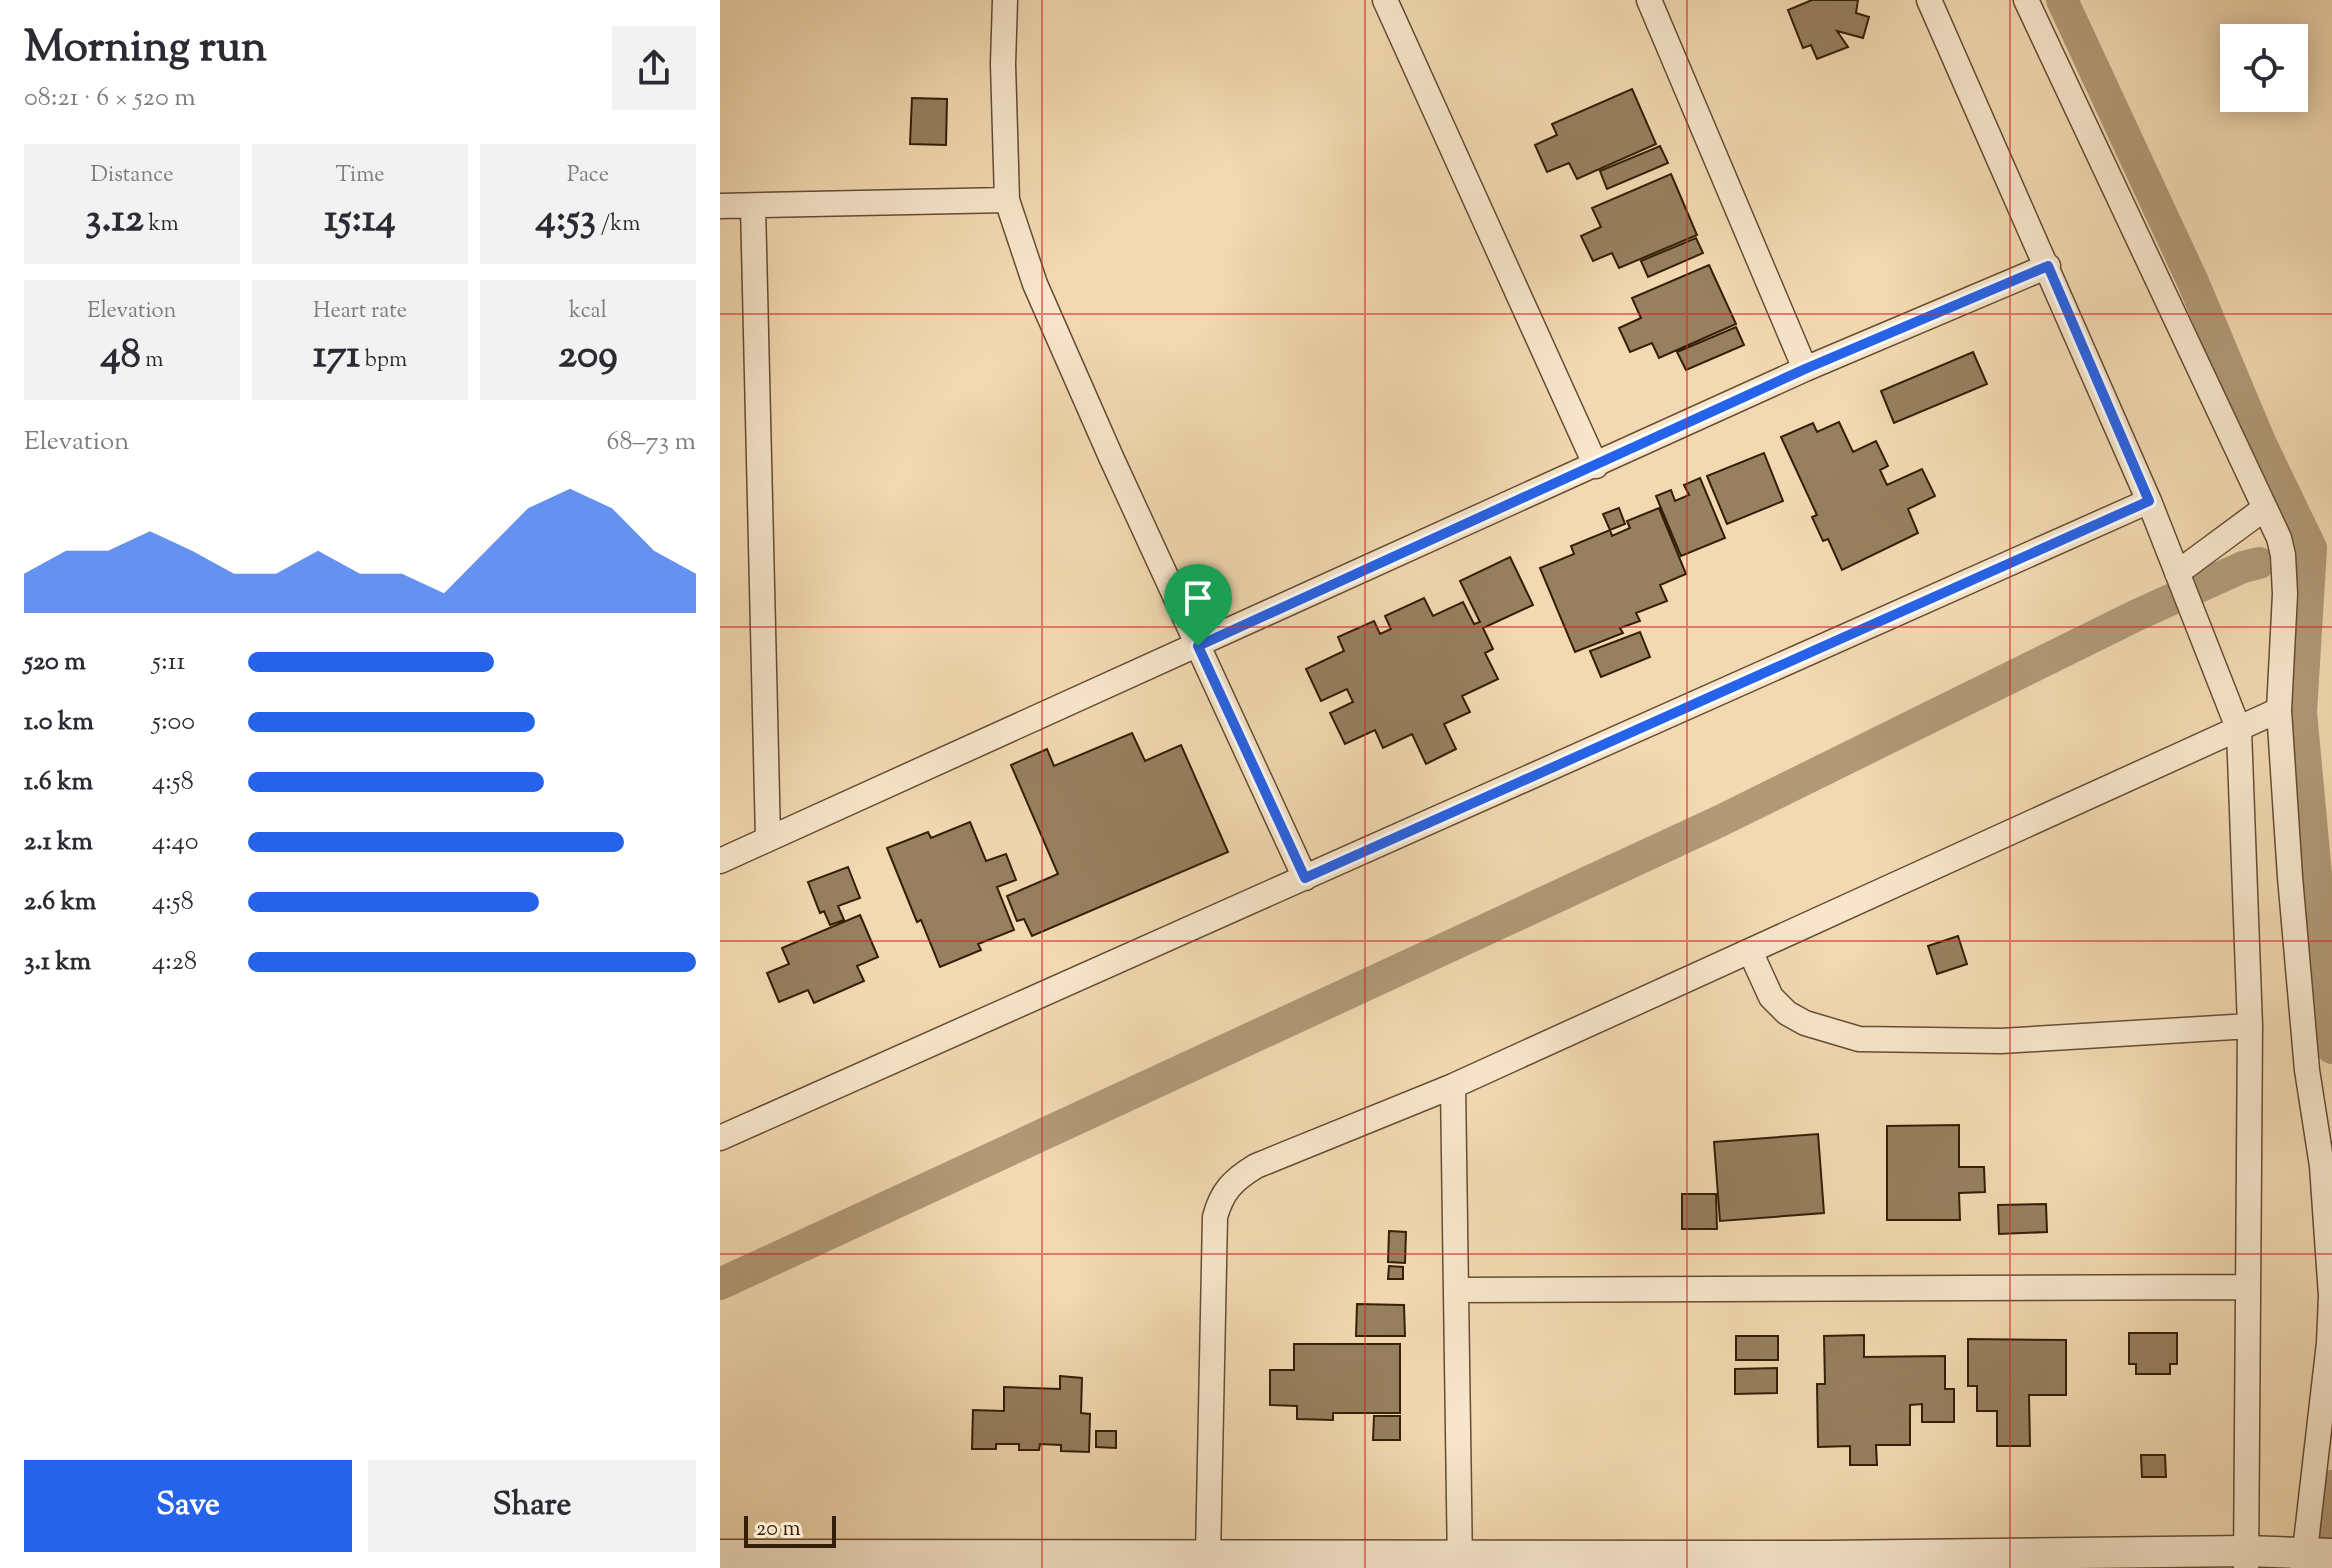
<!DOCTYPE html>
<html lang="en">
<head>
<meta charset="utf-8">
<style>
  :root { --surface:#fff; --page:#f2f2f3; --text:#2b2b33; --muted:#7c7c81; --accent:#2563eb }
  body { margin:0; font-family:"Sorts Mill Goudy",serif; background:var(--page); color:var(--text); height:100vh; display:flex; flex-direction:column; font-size:30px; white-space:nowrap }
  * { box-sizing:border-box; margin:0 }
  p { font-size:26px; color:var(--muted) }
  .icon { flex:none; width:44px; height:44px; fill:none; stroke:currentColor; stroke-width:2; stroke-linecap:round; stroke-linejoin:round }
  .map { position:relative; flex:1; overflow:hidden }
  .drawer { display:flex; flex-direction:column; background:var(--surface); width:720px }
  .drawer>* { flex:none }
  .controls { position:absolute; left:1500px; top:24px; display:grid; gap:16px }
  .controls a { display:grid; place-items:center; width:88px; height:88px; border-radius:0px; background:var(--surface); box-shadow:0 4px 20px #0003; font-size:40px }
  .scale { position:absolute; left:24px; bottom:20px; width:92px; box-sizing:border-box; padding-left:8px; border:4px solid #341e07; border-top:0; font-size:22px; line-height:28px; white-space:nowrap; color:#341e07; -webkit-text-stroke:6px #f7e6cc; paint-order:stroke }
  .pin { position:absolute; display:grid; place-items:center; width:68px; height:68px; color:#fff; margin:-82px -34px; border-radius:50% 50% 50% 0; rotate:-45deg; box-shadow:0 0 8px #0007 }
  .pin .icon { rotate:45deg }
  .round { display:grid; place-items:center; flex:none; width:84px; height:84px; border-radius:0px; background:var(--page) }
  .overview { display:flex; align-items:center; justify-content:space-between; height:136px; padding:0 24px }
  h1 { font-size:44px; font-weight:700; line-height:60px }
  .figures { display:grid; grid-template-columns:repeat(3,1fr); gap:12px; height:136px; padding:8px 24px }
  .figures div { display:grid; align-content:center; border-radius:0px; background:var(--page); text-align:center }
  .figures b { font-size:40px; font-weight:700 }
  .figures small { font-size:22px; font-weight:400 }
  .figures p { font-size:22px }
  .chart { height:224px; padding:16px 24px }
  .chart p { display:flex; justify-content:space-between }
  .chart svg { width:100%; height:144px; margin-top:8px; fill:var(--accent); opacity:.7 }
  .cta { display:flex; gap:16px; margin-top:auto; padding:16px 24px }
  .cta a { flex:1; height:92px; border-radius:0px; background:var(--accent); color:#fff; font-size:32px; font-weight:700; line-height:92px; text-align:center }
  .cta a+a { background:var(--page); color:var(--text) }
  ul { padding:0 24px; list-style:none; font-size:26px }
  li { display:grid; grid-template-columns:128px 96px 1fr; align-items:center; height:60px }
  li i { height:20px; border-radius:10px; background:var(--accent) }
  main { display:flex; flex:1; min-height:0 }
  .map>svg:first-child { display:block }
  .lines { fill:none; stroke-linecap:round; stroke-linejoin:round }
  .canal { stroke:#b19977; stroke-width:32 }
  .building { fill:#977f5f; stroke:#341e07; stroke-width:2 }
  .minor-casing { stroke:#644d32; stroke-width:27 }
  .tertiary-casing { stroke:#644d32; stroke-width:33 }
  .minor { stroke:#f7e6cc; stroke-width:24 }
  .tertiary { stroke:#f7e6cc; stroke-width:30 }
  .route-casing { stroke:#fff; stroke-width:16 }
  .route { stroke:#2563eb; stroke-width:10 }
  .grid { fill:none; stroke:#d62828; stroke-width:2; stroke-opacity:0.55 }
</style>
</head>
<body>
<main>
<section class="drawer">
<div class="overview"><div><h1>Morning run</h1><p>08:21 · 6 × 520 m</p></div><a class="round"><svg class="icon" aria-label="share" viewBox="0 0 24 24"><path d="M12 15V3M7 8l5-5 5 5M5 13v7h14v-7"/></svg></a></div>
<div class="figures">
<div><p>Distance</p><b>3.12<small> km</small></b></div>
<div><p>Time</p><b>15:14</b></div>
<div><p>Pace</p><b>4:53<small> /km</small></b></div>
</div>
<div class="figures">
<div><p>Elevation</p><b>48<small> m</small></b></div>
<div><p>Heart rate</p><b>171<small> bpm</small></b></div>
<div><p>kcal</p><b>209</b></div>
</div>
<div class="chart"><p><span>Elevation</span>68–73 m</p>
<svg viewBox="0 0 160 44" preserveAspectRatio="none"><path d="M0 44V32L10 25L20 25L30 19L40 25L50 32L60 32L70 25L80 32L90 32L100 38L110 25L120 12L130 6L140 12L150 25L160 32V44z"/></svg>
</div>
<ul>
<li><b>520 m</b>5:11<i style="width:55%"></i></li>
<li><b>1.0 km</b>5:00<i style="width:64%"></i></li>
<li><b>1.6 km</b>4:58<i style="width:66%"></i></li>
<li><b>2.1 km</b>4:40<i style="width:84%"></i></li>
<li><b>2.6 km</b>4:58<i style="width:65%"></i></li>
<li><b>3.1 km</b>4:28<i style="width:100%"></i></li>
</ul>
<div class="cta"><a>Save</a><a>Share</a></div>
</section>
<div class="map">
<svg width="1612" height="1568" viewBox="0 0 1612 1568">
  <rect width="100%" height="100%" fill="#f2d9b1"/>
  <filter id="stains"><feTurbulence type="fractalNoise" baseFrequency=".0025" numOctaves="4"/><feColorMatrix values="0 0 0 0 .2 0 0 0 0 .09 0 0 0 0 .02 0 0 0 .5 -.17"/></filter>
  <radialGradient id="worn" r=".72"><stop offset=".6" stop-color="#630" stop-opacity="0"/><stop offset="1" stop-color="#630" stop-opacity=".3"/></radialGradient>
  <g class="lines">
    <path class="canal" d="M1342,0L1473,282L1540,442L1591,548L1581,712L1612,1048
      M0,1284L1000,821L1417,615L1523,567L1539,563
      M1610,1526L1612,1486"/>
  </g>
  <path class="building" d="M1092,0H1138L1136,13L1149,17L1143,38L1117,31L1128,47L1097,59L1091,45L1083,48L1068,10Z
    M912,89L936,144L857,179L849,163L827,172L815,145L837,135L832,124Z
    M192,98L227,99L226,145L190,144Z
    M940,146L948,163L887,189L880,171Z
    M951,174L977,235L899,268L892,253L873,261L861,236L881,227L872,208Z
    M976,238L983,253L928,277L921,261Z
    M989,265L1016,324L939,358L932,343L910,352L899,328L921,318L912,298Z
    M1016,327L1024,345L966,370L957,352Z
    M1253,352L1267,384L1174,423L1161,391Z
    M1119,422L1133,452L1156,441L1168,466L1160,470L1167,485L1202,469L1215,496L1188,509L1198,533L1122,570L1108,539L1103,541L1092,517L1097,515L1061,437L1093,423L1097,432Z
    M1044,453L1063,501L1007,524L987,476Z
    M980,478L1005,538L961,556L936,496L951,490L955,501L969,495L964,485Z
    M899,508L905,524L890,530L883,514Z
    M939,508L966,574L940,585L947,601L916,613L920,621L900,628L903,633L855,652L820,568L854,554L851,546L890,530L892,536L910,528L907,521Z
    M790,557L813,605L763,628L773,649L765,653L778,679L742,696L750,712L724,724L736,749L706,764L692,734L663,748L655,730L625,744L610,713L633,702L627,689L601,701L586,669L624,651L618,637L654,621L660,634L671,629L665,616L704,598L713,616L743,602L754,624L760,622L740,581Z
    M920,632L930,657L881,677L870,651Z
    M412,733L425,761L461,745L508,852L312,936L304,919L297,921L287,896L338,874L291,765L327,749L334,766Z
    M250,822L266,861L286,854L296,880L277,887L294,930L258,944L261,950L220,967L201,920L197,922L167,848L208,832L211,838Z
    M128,867L140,898L118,906L124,920L110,925L104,911L100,913L88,882Z
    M140,915L158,957L137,966L144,981L94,1003L88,990L59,1002L47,973L69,964L62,948Z
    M1238,936L1247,964L1217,974L1208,946Z
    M1239,1125V1167H1264L1265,1192L1239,1193L1240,1220H1167V1126Z
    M1098,1134L1104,1213L1000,1221L994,1142Z
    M962,1194H996L997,1229H962Z
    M1326,1204L1327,1232L1279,1234L1278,1205Z
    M669,1231L686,1232L685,1263L668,1262Z
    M669,1266L683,1267V1279H668Z
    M637,1304L684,1305L685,1336H636Z
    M1409,1333H1457V1364H1450V1374H1416V1364H1409Z
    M1144,1335V1357L1225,1356V1389H1234V1422H1202V1404L1190,1405V1445H1156L1157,1465H1130V1446L1098,1447L1097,1384H1105L1104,1336Z
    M1016,1336H1058V1360H1016Z
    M1248,1339L1346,1340V1395H1309L1310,1446H1277V1411H1257V1386H1248Z
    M574,1344H680V1413H613V1420L577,1419V1406L550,1405V1370H574Z
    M1057,1368V1393L1015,1394V1369Z
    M340,1376L362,1378L361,1413L370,1414L369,1452L341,1451V1445L320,1444L319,1450H299V1444H276V1449H252L253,1410L284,1411V1387L340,1389Z
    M654,1416H680V1440H653Z
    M376,1431H396V1448L376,1447Z
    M1421,1455H1445L1446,1477H1422Z"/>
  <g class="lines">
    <defs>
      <path id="minor" d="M285,0L283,64L287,200L315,284L391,457L585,878
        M665,0L876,466
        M929,0L1085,369
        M1209,0L1429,501L1519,730L1530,1026L1526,1568
        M1306,0L1559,538L1563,555L1565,594L1559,710L1570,877L1587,1070L1602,1166L1611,1296L1609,1343L1583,1568
        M0,206L287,200
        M33,206L48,839
        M1457,573L1545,508
        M0,861L1085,369L1328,266
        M1030,951L1051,997L1067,1013L1085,1023L1139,1039L1281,1041L1530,1026
        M733,1086L740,1568
        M0,1138L1429,501
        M737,1290L1526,1287
        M488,1556L495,1217C502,1191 513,1180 536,1166L733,1086L1559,710"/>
      <path id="tertiary" d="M0,1555L1104,1556L1526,1551L1612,1554"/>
    </defs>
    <use href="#minor" class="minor-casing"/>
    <use href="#tertiary" class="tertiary-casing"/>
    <use href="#minor" class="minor"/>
    <use href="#tertiary" class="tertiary"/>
  </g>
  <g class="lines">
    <defs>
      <path id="route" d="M1328,266L1429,501L585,878L478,646L1085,369Z"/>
    </defs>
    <use href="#route" class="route-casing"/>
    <use href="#route" class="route"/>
  </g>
  <path class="grid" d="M322,0V1568M645,0V1568M967,0V1568M1290,0V1568M0,314H1612M0,627H1612M0,941H1612M0,1254H1612"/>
  <rect width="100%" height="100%" filter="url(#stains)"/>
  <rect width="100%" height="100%" fill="url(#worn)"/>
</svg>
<div class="controls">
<a><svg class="icon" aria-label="locate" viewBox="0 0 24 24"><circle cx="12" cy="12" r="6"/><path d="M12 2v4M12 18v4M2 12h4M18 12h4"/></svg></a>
</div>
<div class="scale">20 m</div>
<div class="pin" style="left:478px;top:646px;background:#1e9e55"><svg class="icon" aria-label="arrive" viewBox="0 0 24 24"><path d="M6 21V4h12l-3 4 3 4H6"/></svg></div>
</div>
</main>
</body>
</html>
